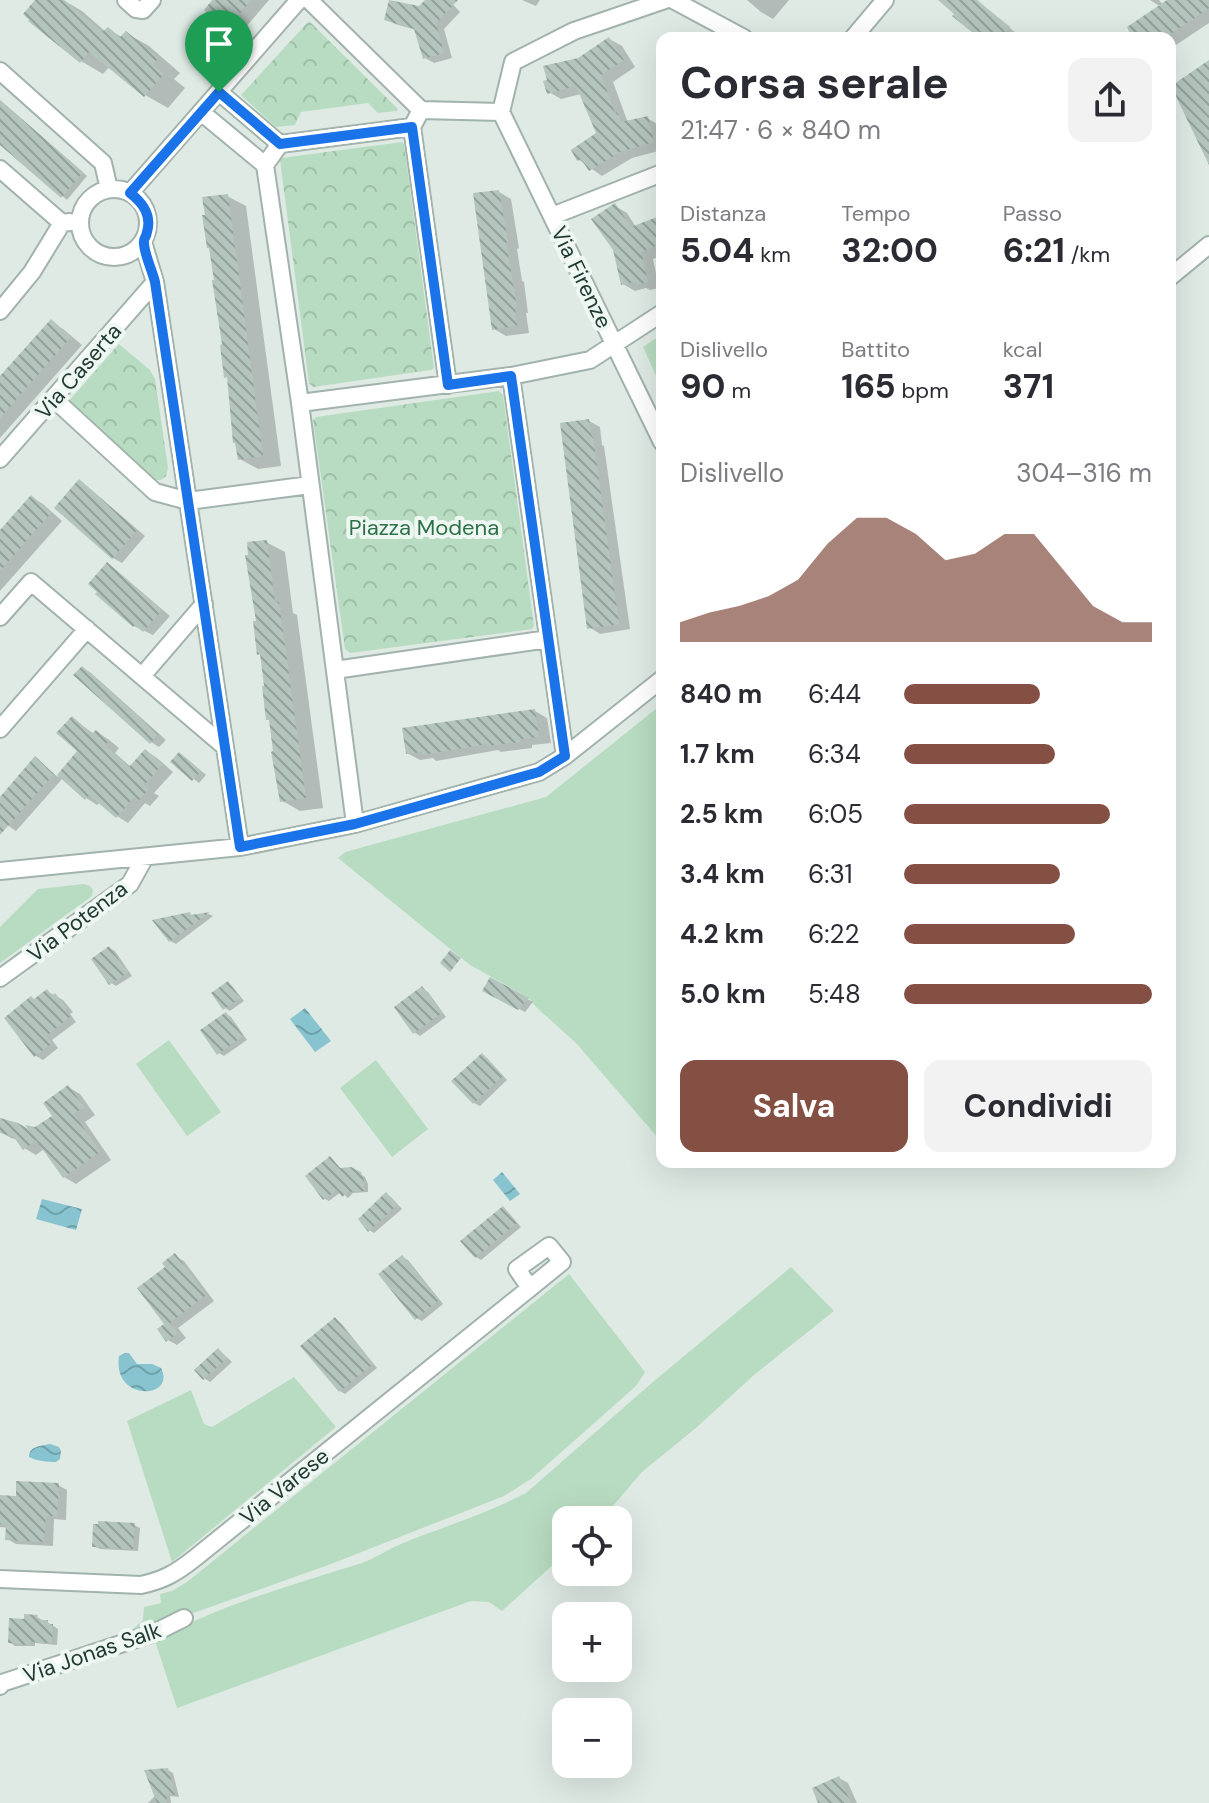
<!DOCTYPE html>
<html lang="it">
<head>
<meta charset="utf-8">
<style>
  :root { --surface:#fff; --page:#f2f2f3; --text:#2b2b33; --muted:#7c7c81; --accent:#845043 }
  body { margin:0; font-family:"DM Sans",sans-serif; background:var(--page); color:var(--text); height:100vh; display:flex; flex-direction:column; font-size:30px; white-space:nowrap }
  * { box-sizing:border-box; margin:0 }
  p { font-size:26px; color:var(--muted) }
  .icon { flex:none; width:44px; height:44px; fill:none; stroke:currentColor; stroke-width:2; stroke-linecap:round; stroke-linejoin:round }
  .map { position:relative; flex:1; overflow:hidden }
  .sheet { position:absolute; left:656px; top:32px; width:520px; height:1136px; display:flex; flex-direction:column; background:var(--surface); border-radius:16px; box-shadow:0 8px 32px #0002 }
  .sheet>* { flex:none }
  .buttons { position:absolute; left:552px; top:1506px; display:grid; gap:16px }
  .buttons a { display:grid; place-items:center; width:80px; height:80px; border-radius:16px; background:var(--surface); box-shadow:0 8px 32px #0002; font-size:40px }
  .pin { position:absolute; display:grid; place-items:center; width:68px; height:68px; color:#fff; margin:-82px -34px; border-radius:50% 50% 50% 0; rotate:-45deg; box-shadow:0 0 8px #0007 }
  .pin .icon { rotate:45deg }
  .round { display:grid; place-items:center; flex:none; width:84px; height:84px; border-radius:16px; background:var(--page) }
  .head { display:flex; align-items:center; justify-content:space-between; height:136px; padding:0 24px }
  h1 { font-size:44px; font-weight:700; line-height:60px }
  .metrics { display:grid; grid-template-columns:repeat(3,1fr); gap:12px; height:136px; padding:8px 24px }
  .metrics div { display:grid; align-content:center }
  .metrics b { font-size:34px; font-weight:700 }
  .metrics small { font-size:22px; font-weight:400 }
  .metrics p { font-size:22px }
  .chart { height:224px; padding:16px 24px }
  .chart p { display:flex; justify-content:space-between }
  .chart svg { width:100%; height:144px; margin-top:8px; fill:var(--accent); opacity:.7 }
  .button { display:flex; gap:16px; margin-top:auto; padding:16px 24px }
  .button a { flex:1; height:92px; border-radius:16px; background:var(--accent); color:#fff; font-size:32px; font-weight:700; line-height:92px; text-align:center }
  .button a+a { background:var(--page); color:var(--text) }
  ul { padding:0 24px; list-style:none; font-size:26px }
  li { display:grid; grid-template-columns:128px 96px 1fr; align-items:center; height:60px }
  li i { height:20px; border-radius:10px; background:var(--accent) }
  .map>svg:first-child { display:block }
  .green { fill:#b8dcc1 }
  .park { fill:url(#park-crowns) }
  .water { fill:url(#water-waves) }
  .shadow { fill:#0003 }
  .building { fill:url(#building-back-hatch) }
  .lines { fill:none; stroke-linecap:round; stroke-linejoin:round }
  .street-casing { stroke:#a2b2ac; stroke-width:20 }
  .street { stroke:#fff; stroke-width:16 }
  .route-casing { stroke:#fff; stroke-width:16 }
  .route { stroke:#1a73e8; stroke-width:10 }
  .labels { text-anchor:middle; stroke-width:8; stroke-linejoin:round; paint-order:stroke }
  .street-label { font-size:22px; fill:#203a33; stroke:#eff7f3 }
  .park-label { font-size:22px; fill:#2b7146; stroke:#eff7f3 }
</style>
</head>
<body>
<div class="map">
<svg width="1209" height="1803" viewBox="0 0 1209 1803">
  <defs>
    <pattern id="park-crowns" width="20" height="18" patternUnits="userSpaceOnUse" patternTransform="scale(2)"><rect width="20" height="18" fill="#b8dcc1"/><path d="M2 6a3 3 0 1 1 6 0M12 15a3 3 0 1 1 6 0" fill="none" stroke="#9ebea6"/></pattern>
    <pattern id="water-waves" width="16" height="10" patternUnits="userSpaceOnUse" patternTransform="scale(2)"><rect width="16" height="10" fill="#87c4d0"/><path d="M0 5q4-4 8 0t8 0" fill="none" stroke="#6ea0a9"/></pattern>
    <pattern id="building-back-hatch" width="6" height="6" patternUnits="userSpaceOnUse" patternTransform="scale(2)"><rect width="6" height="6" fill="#b4c5be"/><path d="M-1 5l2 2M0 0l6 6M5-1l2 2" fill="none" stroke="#92a19b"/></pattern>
  </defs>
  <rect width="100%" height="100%" fill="#dfeae5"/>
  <path class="green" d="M662,334V389L643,347Z
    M662,704V1136L659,1139L576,1043L536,1007L529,998L470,965L338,858L345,852L546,797Z
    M84,884L90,886L93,890L92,896L0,963V927L38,889Z
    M169,1040L221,1112L187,1136L136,1064Z
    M376,1060L428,1129L392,1157L340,1088Z
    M791,1267L834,1311L754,1375L697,1427L642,1472L601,1520H566V1553L502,1611L489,1602L471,1601L177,1708L155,1641C219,1605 292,1585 362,1563C375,1558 387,1550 401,1544C442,1527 486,1514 526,1493L654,1381Z
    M569,1274L645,1372L636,1386L531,1479L504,1496L331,1564L123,1638L143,1620L144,1607L161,1603L160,1594L172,1591L187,1582Z
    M294,1377L336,1427L172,1562L127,1421L191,1390L204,1424L212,1427Z"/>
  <path class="park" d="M309,21L398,109L397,111L378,113L368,103L301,112L295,125L276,127L241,95Z
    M402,142L404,144L434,368L431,370L313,387L309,383L280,160L282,158Z
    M119,344L150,370L155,379L168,468L166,476L161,480H154L67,403Z
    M499,391L503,395L534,626L532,629L350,653L345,649L313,420L316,417Z"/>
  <path class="water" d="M305,1008L331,1041L315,1052L290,1019Z
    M502,1172L520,1194L510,1201L493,1180Z
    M42,1199L82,1209L76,1230L36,1219Z
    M125,1353H129L137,1364H152L161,1368C177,1399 112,1403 119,1356Z
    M50,1444L59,1447L61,1451L60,1459L56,1462C48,1462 36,1461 29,1457C29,1446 41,1446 50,1444Z"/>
  <path class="shadow" d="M37,0H63L82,11L106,32L108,29L123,38L126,33L149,46L180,73L174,79L185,88L168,108L145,95L110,66L103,74L81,61Z
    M214,0H269L239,35L227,28Z
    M428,0H449L460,12L444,29L452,58L434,63L425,58L416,30L395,24L386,19L420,9Z
    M522,0H540L536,6Z
    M747,0H789L773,19L761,12Z
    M947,0H977L1017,34L1014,38H983Z
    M1150,0H1159L1163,5L1171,0H1209V23L1170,49V38H1134L1161,7Z
    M609,39L622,46L635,67L613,82L627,120L631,122L647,118L659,125L662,136V150L632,158L602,176L579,160L599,134L581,94L561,99L549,92L578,59Z
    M0,100L87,176L67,200L0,143Z
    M499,192L511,199L519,248L517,249L522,281L524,282L528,313H526L529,333L506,336L494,329Z
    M227,196L246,206L281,466L258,469L240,459L229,378L226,376L225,346L216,281Z
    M615,206L627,213L636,227L662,217V255L653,259L659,288L650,290L646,288L635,291L623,284Z
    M51,322L63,329L82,345L0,438V379Z
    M589,421L600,427L602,445L604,446L630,629L600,634L589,627Z
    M79,482L88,487L145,536L122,563L113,558L56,508Z
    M31,497L43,504L62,521L0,591V533Z
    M266,542L285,552L293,613L297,615L323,808L300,811L281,800L258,623Z
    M107,565L116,570L170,616L153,635L134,626Z
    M83,668L91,673L166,740L159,747L151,742Z
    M535,711L547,718L551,743L532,745V748L501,752L498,750L436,761L433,758L420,760L407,753Z
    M72,718L94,734L96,732L108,739L119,748L115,753L131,767L146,751L157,758L173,772L154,793L159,796L150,806L145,803L128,823L117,816L100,802L97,805L86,798L63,778L16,831L0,820V800L36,759L58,777L80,751Z
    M185,757L206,775L199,783L173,762Z
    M190,914L194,916L209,914L213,916L176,944L170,941Z
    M109,948L115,951L132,976L116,986L111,983Z
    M491,980L533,1002L525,1012L485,990Z
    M228,983L233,987L244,1001L230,1011L225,1008Z
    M422,989L428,992L446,1017L420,1036L414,1032Z
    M47,991L63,1000L73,1012L70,1014L76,1022L52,1040L58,1048L43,1060L36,1056L7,1018Z
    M226,1014L231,1017L247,1040L224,1056L219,1053Z
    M482,1055L487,1058L507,1080L480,1106L474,1103L454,1081Z
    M68,1087L80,1094L95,1115L85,1122L111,1160L76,1184L64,1177L44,1149L36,1155L24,1148L18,1140L11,1138L0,1132V1127L34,1135L36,1130L55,1116Z
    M331,1158L342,1170L350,1169L365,1177L368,1184V1192L353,1193L348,1198L341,1192L329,1201L325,1199Z
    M386,1194L391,1197L402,1209L374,1233L369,1230Z
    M503,1209L508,1212L521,1227L481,1260L476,1257Z
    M175,1256L184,1261L214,1301L178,1328L186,1338L177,1345L168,1340V1267Z
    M402,1257L408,1260L443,1304L422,1321L416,1318Z
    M336,1320L341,1323L377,1368L345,1394L340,1391Z
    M219,1350L232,1362L210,1382L204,1378Z
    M58,1485L67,1490L66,1520L54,1519L53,1546L16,1544L7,1539L8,1528L0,1527V1497L18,1498Z
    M134,1525L140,1528L138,1551L100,1549L94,1546Z
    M37,1617L42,1620V1622H47L58,1629L57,1645L35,1643V1646H15L10,1642L26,1621Z
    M168,1770L173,1773L179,1797L170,1796L171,1803H148L156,1795Z
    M839,1778L848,1783L857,1803H820Z"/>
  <path class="building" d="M35,0H64L102,32L108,27L120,37L126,31L158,58L153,65L164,74L144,97L89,52L80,63L28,21L29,20L23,14Z
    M212,0H251L226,30L204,10Z
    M389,0L419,6L425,0H458L436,23L444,53L423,59L414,29L384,20Z
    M938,0H977L1010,27L1001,38H979L952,16L954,14Z
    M1167,0H1209V8L1165,38H1132L1127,27Z
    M609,37L624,60L601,75L615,113L617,112L621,122L648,116L654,142L620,152L589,171L581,159L577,161L571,150L596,133L576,86L547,94L543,81L547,80L543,66L578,58Z
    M1209,60V165L1171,86Z
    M0,100L83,172L61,198L0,145Z
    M499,190L508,242H506L517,307H515L517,326L492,330L473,193Z
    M228,194L263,456L238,460L235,443H233L227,377L224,378L220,345L222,344L212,280H214L209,248H207L202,215H205L202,197Z
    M615,203L631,227L662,215V243L641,252L648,282L636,285L635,282L621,285L613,250L591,219Z
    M51,319L71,337L0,418V376Z
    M589,419L592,437H593L619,624L587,629L560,423Z
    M79,479L137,530L112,559L54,508Z
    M31,495L51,513L0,571V530Z
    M267,540L275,603L279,602L306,798L280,802L271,752L273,751L269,720H266L262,686H264L260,654L257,655L253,621H256L245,555H248L247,542Z
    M107,562L162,610L143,632L135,625L133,627L95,594L97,592L88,584Z
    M82,666L158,734L150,744L73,675Z
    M535,709L539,737L521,739V742L487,746V744L422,755V752L406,754L402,728Z
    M72,716L92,734L96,730L109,741L105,745L129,767L145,749L163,764L144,785L149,789L138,801L134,797L116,818L89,795L85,800L57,775L77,751L56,733Z
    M179,752L201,771L192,781L170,762Z
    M35,756L54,774L0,835V797Z
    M190,912L191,915L210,912L169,942L152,920Z
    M109,946L128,972L109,985L91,959Z
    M450,950L461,958L450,972L440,963Z
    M490,977L529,998L518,1010L482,991Z
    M228,981L240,998L223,1010L211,993Z
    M422,986L442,1013L413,1034L394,1007Z
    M47,989L52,996L55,993L67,1008L64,1010L70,1017L46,1036L52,1043L34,1057L4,1018L31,996L34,999Z
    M226,1012L243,1036L217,1055L200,1030Z
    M482,1053L503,1076L473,1104L451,1081Z
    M68,1085L84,1107L74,1114L100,1152L63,1178L36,1140L23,1150L13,1136L0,1133V1118L18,1123L28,1129L25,1125L35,1127L52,1116L43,1103Z
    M330,1156L340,1168L351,1167L361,1172L364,1180V1191L348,1192L342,1197L337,1190L323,1200L305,1176Z
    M386,1192L397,1205L368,1232L358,1219Z
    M503,1206L517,1223L475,1258L460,1241Z
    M175,1253L206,1295L170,1323L178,1333L166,1342L157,1329L164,1324L137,1288L165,1267L162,1263Z
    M402,1255L439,1300L415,1320L378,1274Z
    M335,1317L373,1364L339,1392L300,1346Z
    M218,1348L227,1358L203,1380L194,1370Z
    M16,1481L59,1483L57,1516H46L44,1542L5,1540L6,1525L0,1524V1495L16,1496Z
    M98,1521L135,1523L133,1549L92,1547L93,1524H98Z
    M24,1614L38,1615L37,1620H48V1624H53L52,1643L30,1642V1645L8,1643L9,1618L24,1619Z
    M168,1768L175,1795L166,1794L167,1803H157L144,1770Z
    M839,1776L851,1803H818L812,1788Z"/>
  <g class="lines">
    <defs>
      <path id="street" d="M126,0L136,9L143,10L152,0
        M309,0L421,110L501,112
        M673,0L744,38
        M853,38L885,0
        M0,71L103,163L109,189
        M219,92L280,144
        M421,110L412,127L448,385
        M201,112L265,165
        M501,112L662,442
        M501,112L513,62L574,31L665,0
        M0,169L62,223L70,222
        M80 223a34 34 0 1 1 68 0a34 34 0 1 1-68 0Z
        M130,193L299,0
        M552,216L662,173
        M143,242L155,282L240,847
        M1170,277L1209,245
        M0,311L32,272L62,223
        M511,376L565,756
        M54,399L155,492L188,501L310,485
        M300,403L511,376L590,360L662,313
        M0,459L155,282
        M0,617L31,582L225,747
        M335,670L548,639
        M142,676L204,604
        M0,729L87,629
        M355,824L300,403L265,165L280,144L412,127
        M0,871L240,847L355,824L539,772L565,756L662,679
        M0,978L130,884L145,857
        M0,1579L141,1585C164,1580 176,1573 195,1558L530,1288L562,1262L549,1246L517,1269L530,1288
        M0,1686L2,1683L154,1633L184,1618"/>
    </defs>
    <use href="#street" class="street-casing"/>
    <use href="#street" class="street"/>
  </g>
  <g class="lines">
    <defs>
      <path id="route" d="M219,92L280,144L412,127L448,385L511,376L565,756L539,772L355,824L240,847L155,282C152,270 145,256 144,244C143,237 146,239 147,232C152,215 143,203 130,193Z"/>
    </defs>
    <use href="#route" class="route-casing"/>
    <use href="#route" class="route"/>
  </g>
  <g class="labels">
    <g class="street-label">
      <text transform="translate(582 277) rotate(64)" y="8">Via Firenze</text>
      <text transform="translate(78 371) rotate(-49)" y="8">Via Caserta</text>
      <text transform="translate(77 921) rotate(-37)" y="8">Via Potenza</text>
      <text transform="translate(284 1486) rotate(-39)" y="8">Via Varese</text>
      <text transform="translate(92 1652) rotate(-19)" y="8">Via Jonas Salk</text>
    </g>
    <g class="park-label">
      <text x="424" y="535">Piazza Modena</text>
    </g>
  </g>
</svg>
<div class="buttons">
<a><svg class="icon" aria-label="locate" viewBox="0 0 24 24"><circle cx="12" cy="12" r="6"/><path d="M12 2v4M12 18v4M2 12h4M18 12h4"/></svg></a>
<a>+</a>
<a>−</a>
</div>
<div class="pin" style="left:219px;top:92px;background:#1e9e55"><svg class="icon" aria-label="arrive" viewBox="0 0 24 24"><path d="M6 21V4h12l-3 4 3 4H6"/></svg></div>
<section class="sheet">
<div class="head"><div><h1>Corsa serale</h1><p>21:47 · 6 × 840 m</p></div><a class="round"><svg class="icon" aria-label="share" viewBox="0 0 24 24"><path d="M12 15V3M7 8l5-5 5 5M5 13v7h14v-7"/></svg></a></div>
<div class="metrics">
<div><p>Distanza</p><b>5.04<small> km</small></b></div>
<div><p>Tempo</p><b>32:00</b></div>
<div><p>Passo</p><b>6:21<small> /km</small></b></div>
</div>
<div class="metrics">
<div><p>Dislivello</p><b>90<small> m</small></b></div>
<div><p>Battito</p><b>165<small> bpm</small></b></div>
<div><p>kcal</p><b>371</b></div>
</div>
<div class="chart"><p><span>Dislivello</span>304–316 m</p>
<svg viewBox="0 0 160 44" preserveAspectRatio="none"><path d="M0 44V38L10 35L20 33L30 30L40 25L50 14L60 6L70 6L80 11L90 19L100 17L110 11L120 11L130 22L140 33L150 38L160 38V44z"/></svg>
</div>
<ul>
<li><b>840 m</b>6:44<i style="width:55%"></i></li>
<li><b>1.7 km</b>6:34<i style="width:61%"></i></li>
<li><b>2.5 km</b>6:05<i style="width:83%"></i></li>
<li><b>3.4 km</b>6:31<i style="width:63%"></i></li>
<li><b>4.2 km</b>6:22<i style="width:69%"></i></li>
<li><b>5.0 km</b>5:48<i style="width:100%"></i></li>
</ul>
<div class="button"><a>Salva</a><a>Condividi</a></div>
</section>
</div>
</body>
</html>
